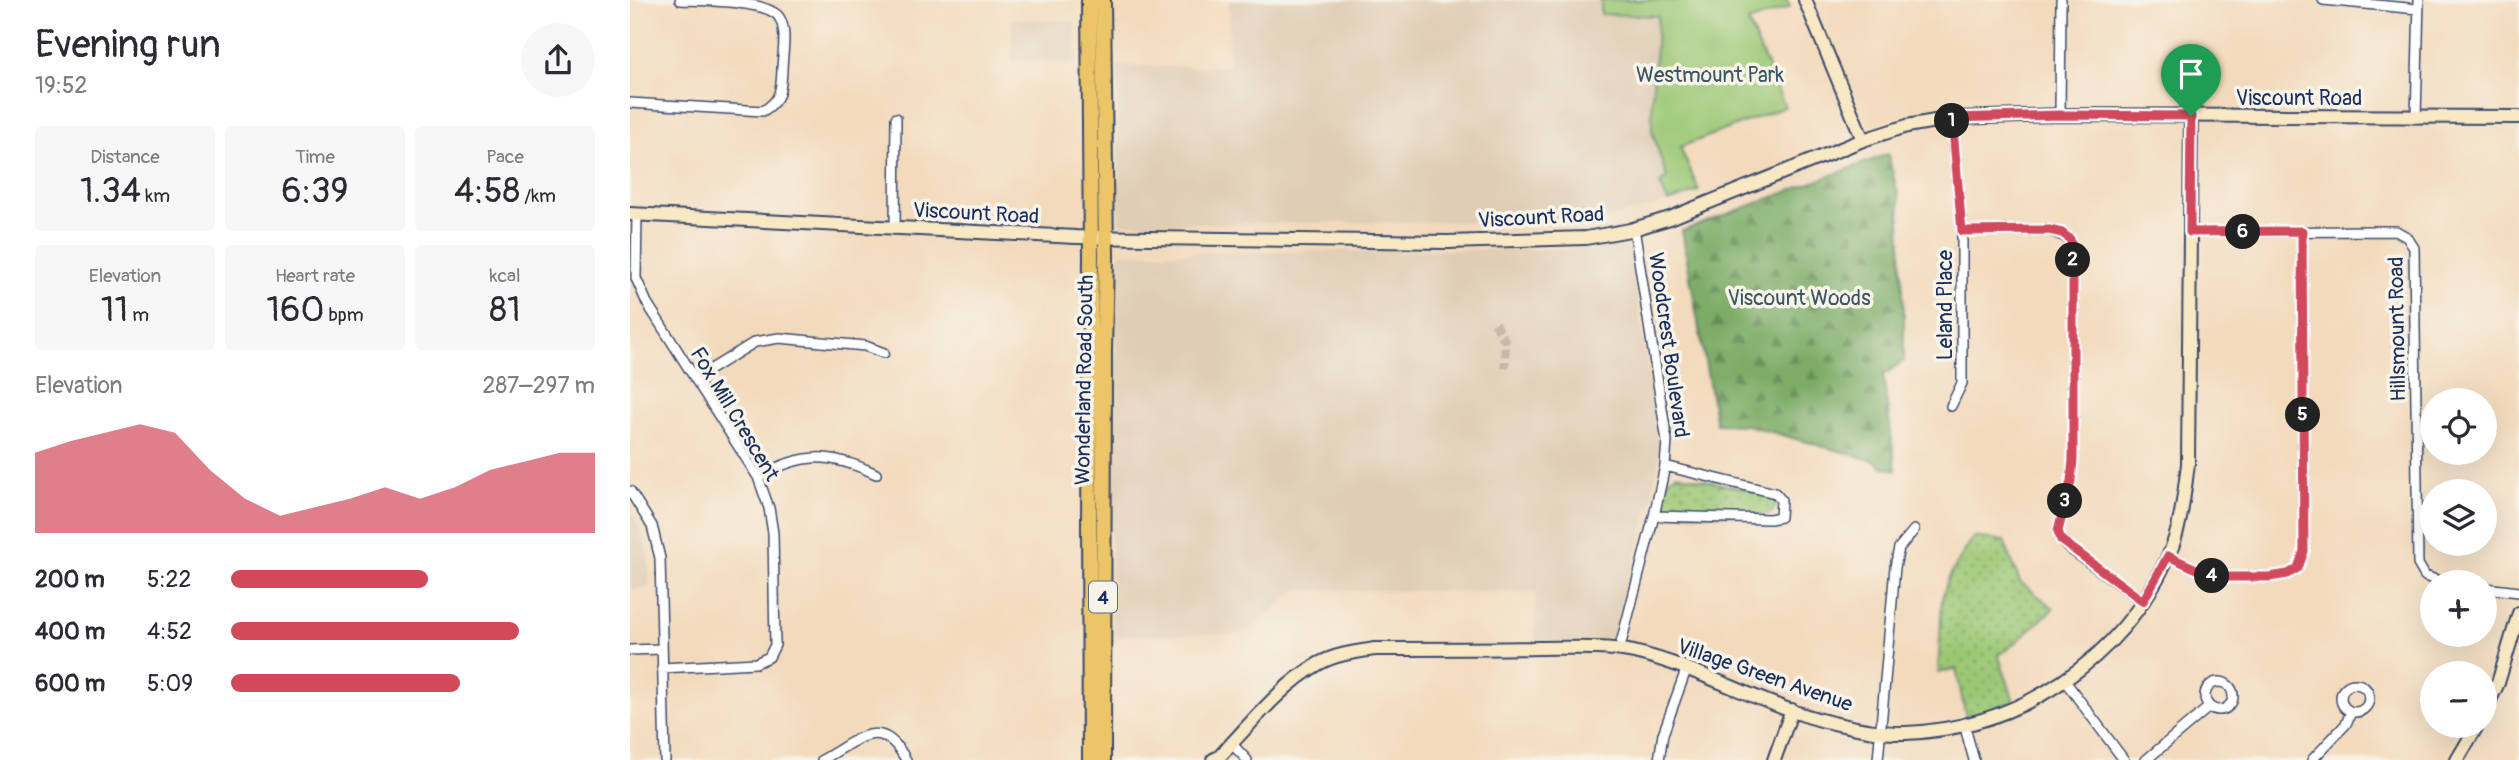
<!DOCTYPE html>
<html lang="en">
<head>
<meta charset="utf-8">
<style>
  :root { --surface:#fff; --page:#f7f7f7; --text:#2b2b33; --muted:#7c7c81; --accent:#d1495b }
  body { margin:0; font-family:Pangolin,sans-serif; background:var(--page); color:var(--text); height:100vh; display:flex; flex-direction:column; font-size:26px; white-space:nowrap }
  * { box-sizing:border-box; margin:0 }
  p { font-size:23px; color:var(--muted) }
  .icon { flex:none; width:38px; height:38px; fill:none; stroke:currentColor; stroke-width:2; stroke-linecap:round; stroke-linejoin:round }
  .map { position:relative; flex:1; overflow:hidden }
  .sheet { display:flex; flex-direction:column; background:var(--surface); width:630px }
  .sheet>* { flex:none }
  .tools { position:absolute; left:1790px; top:388px; display:grid; gap:14px }
  .tools a { display:grid; place-items:center; width:77px; height:77px; border-radius:50%; background:var(--surface); box-shadow:0 7px 28px #0002; font-size:35px }
  .pin { position:absolute; display:grid; place-items:center; width:60px; height:60px; color:#fff; margin:-72px -30px; border-radius:50% 50% 50% 0; rotate:-45deg; box-shadow:0 0 7px #0007 }
  .pin .icon { rotate:45deg }
  .km { position:absolute; width:35px; height:35px; margin:-18px; border-radius:50%; background:#222; color:#fff; font-size:19px; line-height:35px; text-align:center }
  .round { display:grid; place-items:center; flex:none; width:74px; height:74px; border-radius:37px; background:var(--page) }
  .summary { display:flex; align-items:center; justify-content:space-between; height:119px; padding:0 35px }
  h1 { font-size:38px; font-weight:600; line-height:52px }
  .figures { display:grid; grid-template-columns:repeat(3,1fr); gap:10px; height:119px; padding:7px 35px }
  .figures div { display:grid; align-content:center; border-radius:7px; background:var(--page); text-align:center }
  .figures b { font-size:35px; font-weight:600 }
  .figures small { font-size:19px; font-weight:400 }
  .figures p { font-size:19px }
  .chart { height:196px; padding:14px 35px }
  .chart p { display:flex; justify-content:space-between }
  .chart svg { width:100%; height:126px; margin-top:7px; fill:var(--accent); opacity:.7 }
  ul { padding:0 35px; list-style:none; font-size:23px }
  li { display:grid; grid-template-columns:112px 84px 1fr; align-items:center; height:52px }
  li i { height:18px; border-radius:9px; background:var(--accent) }
  main { display:flex; flex:1; min-height:0 }
  .map>svg:first-child { display:block }
  .built { fill:#e0cdb5 }
  .grass { fill:url(#grass-dots); stroke:#5b7c6a; stroke-width:2 }
  .forest { fill:url(#forest-firs); stroke:#4c6e62; stroke-width:2 }
  .park { fill:#9bc875; stroke:#5b7c6a; stroke-width:2 }
  .lines { fill:none; stroke-linecap:round; stroke-linejoin:round }
  .street-tunnel { stroke:#c8b8a9; stroke-width:9; stroke-dasharray:9 4.5; stroke-linecap:butt }
  .street-casing { stroke:#3b496c; stroke-width:12 }
  .secondary-casing { stroke:#3b496c; stroke-width:16 }
  .primary-casing { stroke:#3b496c; stroke-width:18 }
  .street { stroke:#fff; stroke-width:9 }
  .secondary { stroke:#f8e8c3; stroke-width:12 }
  .primary { stroke:#edc569; stroke-width:14 }
  .route-casing { stroke:#fff; stroke-width:14 }
  .route { stroke:#d1495b; stroke-width:9 }
  .labels { text-anchor:middle; stroke-width:7; stroke-linejoin:round; paint-order:stroke }
  .shield { fill:#f7f3e8; stroke:#5d6a87; stroke-width:2 }
  .shield-label { font-size:19px; font-weight:bold; fill:#1b2f5e }
  .park-label { font-size:21px; fill:#3b5564; stroke:#f7f3e8 }
  .street-label { font-size:21px; fill:#1b2f5e; stroke:#f7f3e8 }
</style>
</head>
<body>
<main>
<section class="sheet">
<div class="summary"><div><h1>Evening run</h1><p>19:52</p></div><a class="round"><svg class="icon" aria-label="share" viewBox="0 0 24 24"><path d="M12 15V3M7 8l5-5 5 5M5 13v7h14v-7"/></svg></a></div>
<div class="figures">
<div><p>Distance</p><b>1.34<small> km</small></b></div>
<div><p>Time</p><b>6:39</b></div>
<div><p>Pace</p><b>4:58<small> /km</small></b></div>
</div>
<div class="figures">
<div><p>Elevation</p><b>11<small> m</small></b></div>
<div><p>Heart rate</p><b>160<small> bpm</small></b></div>
<div><p>kcal</p><b>81</b></div>
</div>
<div class="chart"><p><span>Elevation</span>287–297 m</p>
<svg viewBox="0 0 160 44" preserveAspectRatio="none"><path d="M0 44V16L10 12L20 9L30 6L40 9L50 22L60 32L70 38L80 35L90 32L100 28L110 32L120 28L130 22L140 19L150 16L160 16V44z"/></svg>
</div>
<ul>
<li><b>200 m</b>5:22<i style="width:54%"></i></li>
<li><b>400 m</b>4:52<i style="width:79%"></i></li>
<li><b>600 m</b>5:09<i style="width:63%"></i></li>
</ul>
</section>
<div class="map">
<svg width="1889" height="760" viewBox="0 0 1889 760">
  <defs>
    <pattern id="grass-dots" width="8" height="8" patternUnits="userSpaceOnUse" patternTransform="scale(1.75)"><rect width="8" height="8" fill="#9bc875"/><path d="M2 2h.1M6 6h.1" fill="none" stroke="#7ea363" stroke-width="1.8" stroke-linecap="round"/></pattern>
    <pattern id="forest-firs" width="22" height="20" patternUnits="userSpaceOnUse" patternTransform="scale(1.75)"><rect width="22" height="20" fill="#7cac66"/><path d="M5 1l3.5 6h-7zM16 11l3.5 6h-7z" fill="#658c57"/></pattern>
  </defs>
  <rect width="100%" height="100%" fill="#f7f3e8"/>
  <filter id="ink" filterUnits="userSpaceOnUse"><feTurbulence type="fractalNoise" baseFrequency=".0143" numOctaves="2"/><feDisplacementMap in="SourceGraphic" scale="14" xChannelSelector="R" yChannelSelector="G"/><feConvolveMatrix kernelMatrix="1 2 1 2 8 2 1 2 1" color-interpolation-filters="sRGB"/></filter>
  <filter id="wash" filterUnits="userSpaceOnUse"><feTurbulence type="fractalNoise" baseFrequency=".00686" numOctaves="4" result="noise"/><feDisplacementMap in="SourceGraphic" scale="28" xChannelSelector="R" yChannelSelector="G"/><feGaussianBlur stdDeviation="1.57" result="paint"/><feColorMatrix in="noise" values="0 0 0 0 0 0 0 0 0 0 0 0 0 0 0 0 0 1.4 0 .05"/><feComposite in="paint" operator="in"/></filter>
  <g filter="url(#wash)">
    <rect width="100%" height="100%" fill="#f3dabc"/>
    <path class="built" d="M599,0H970L972,14L1028,16L1022,99V131L1037,178L1030,183L1038,202L968,221L489,224L487,66L599,67Z
      M382,19L445,21L446,63L382,60Z
      M993,241L999,245L1029,444L1028,468L1021,501L982,642H905V592L667,590L614,634L495,635L486,640L480,607L483,455L480,427L486,350L485,261L493,253L934,249Z
      M0,512L13,535L18,556L20,588L0,589Z"/>
    <path class="grass" d="M1047,474L1136,494L1146,503C1144,514 1139,514 1129,515L1040,513L1033,505L1038,479Z
      M1343,537L1374,541L1390,582L1424,608L1376,651L1368,654L1384,701L1336,717L1326,669L1308,673L1312,598L1319,577Z"/>
    <path class="forest" d="M1258,154L1269,198L1274,317V361L1253,375L1266,470L1251,466L1245,461L1116,425L1086,424L1052,231Z"/>
    <path class="park" d="M971,0H1157L1160,7L1118,22L1155,107L1050,147L1069,191L1038,202L1030,183L1037,178L1022,131V99L1028,16L971,14Z"/>
  </g>
  <g filter="url(#ink)">
    <g class="lines">
      <path class="street-tunnel" d="M865,323L875,341V368"/>
      <defs>
        <path id="street" d="M1693,0L1788,9
          M0,103L133,111C151,100 151,90 152,70C152,55 158,31 149,17C137,0 72,1 50,0
          M1430,115L1431,0
          M1786,118L1789,0
          M7,214L6,278L17,303L128,477L139,508L143,533L145,645L139,657L126,663L32,668
          M265,229L266,118
          M1332,231L1419,230L1440,239L1443,249V460L1441,481L1428,531L1431,540L1439,548L1513,601
          M1560,232L1766,231L1777,237L1784,248L1788,564L1795,576L1814,583
          M65,379L125,342L149,338L235,346L254,353
          M1321,406L1332,383V231L1322,118
          M128,477C173,452 199,452 246,474
          M0,491L22,526L30,558L35,760
          M1024,516L1035,466
          M1538,556L1584,577H1639L1658,574L1668,568L1674,551L1672,231
          M1855,588L1889,592
          M0,650L32,649
          M989,651L1024,516L1140,519L1150,517L1151,500L1145,493L1035,466L1037,441L1004,228
          M1435,681L1494,760
          M1575 696a14 14 0 1 1 28 0a14 14 0 1 1-28 0Z
          M1711 698a14 14 0 1 1 28 0a14 14 0 1 1-28 0Z
          M1334,724L1344,760
          M602,744L617,760
          M192,760C227,741 251,713 276,760
          M1029,760L1033,734L1056,670
          M1248,760L1265,567L1269,548L1284,530
          M1516,760L1579,707
          M1682,760L1716,724L1721,712"/>
        <path id="secondary" d="M1175,0L1233,140
          M0,214L446,237L817,242L956,238L1000,230L1040,218L1233,140L1277,126L1322,118L1430,115L1889,117
          M1855,711L1868,683L1889,613
          M583,760L589,757C619,726 650,686 688,664C706,654 725,652 745,649C800,649 854,649 909,648C937,648 978,646 1004,652C1072,668 1134,707 1203,723C1226,728 1252,734 1276,733C1390,728 1491,660 1538,557C1551,529 1554,494 1558,464L1561,116
          M1144,760L1162,710
          M1827,760L1847,726"/>
        <path id="primary" d="M459,0L461,255L459,521L460,760
          M473,0L476,256L474,352L473,760"/>
      </defs>
      <use href="#street" class="street-casing"/>
      <use href="#secondary" class="secondary-casing"/>
      <use href="#primary" class="primary-casing"/>
      <use href="#street" class="street"/>
      <use href="#secondary" class="secondary"/>
      <use href="#primary" class="primary"/>
    </g>
  </g>
  <g class="lines" filter="url(#ink)">
    <defs>
      <path id="route" d="M1430,115L1561,116L1560,232L1672,231L1674,551L1668,568L1658,574L1639,577H1584L1538,556L1513,601L1431,540L1428,531L1441,481L1443,460V249L1440,239L1432,233L1419,230L1332,231L1322,118Z"/>
    </defs>
    <use href="#route" class="route-casing"/>
    <use href="#route" class="route"/>
  </g>
  <g class="labels">
    <rect class="shield" x="459" y="581.5" width="28" height="31" rx="5"/>
    <g class="shield-label">
      <text x="473" y="604">4</text>
    </g>
    <g class="park-label">
      <text x="1080" y="82">Westmount Park</text>
      <text x="1169" y="305">Viscount Woods</text>
    </g>
    <g class="street-label">
      <text x="1669" y="105">Viscount Road</text>
      <text transform="translate(346 213) rotate(3)" y="7">Viscount Road</text>
      <text transform="translate(911 217) rotate(-3)" y="7">Viscount Road</text>
      <text transform="translate(1315 305) rotate(-90)" y="7">Leland Place</text>
      <text transform="translate(1767 329) rotate(-91)" y="7">Hillsmount Road</text>
      <text transform="translate(1039 345) rotate(82)" y="7">Woodcrest Boulevard</text>
      <text transform="translate(454 380) rotate(-89)" y="7">Wonderland Road South</text>
      <text transform="translate(105 414) rotate(59)" y="7">Fox Mill Crescent</text>
      <text transform="translate(1135 675) rotate(19)" y="7">Village Green Avenue</text>
    </g>
  </g>
</svg>
<div class="tools">
<a><svg class="icon" aria-label="locate" viewBox="0 0 24 24"><circle cx="12" cy="12" r="6"/><path d="M12 2v4M12 18v4M2 12h4M18 12h4"/></svg></a>
<a><svg class="icon" aria-label="layers" viewBox="0 0 24 24"><path d="M12 4l9 5-9 5-9-5zM3 14l9 5 9-5"/></svg></a>
<a>+</a>
<a>−</a>
</div>
<div class="pin" style="left:1561px;top:116px;background:#1e9e55"><svg class="icon" aria-label="arrive" viewBox="0 0 24 24"><path d="M6 21V4h12l-3 4 3 4H6"/></svg></div>
<b class="km" style="left:1322px;top:121px">1</b>
<b class="km" style="left:1443px;top:260px">2</b>
<b class="km" style="left:1435px;top:501px">3</b>
<b class="km" style="left:1582px;top:576px">4</b>
<b class="km" style="left:1673px;top:415px">5</b>
<b class="km" style="left:1613px;top:232px">6</b>
</div>
</main>
</body>
</html>
